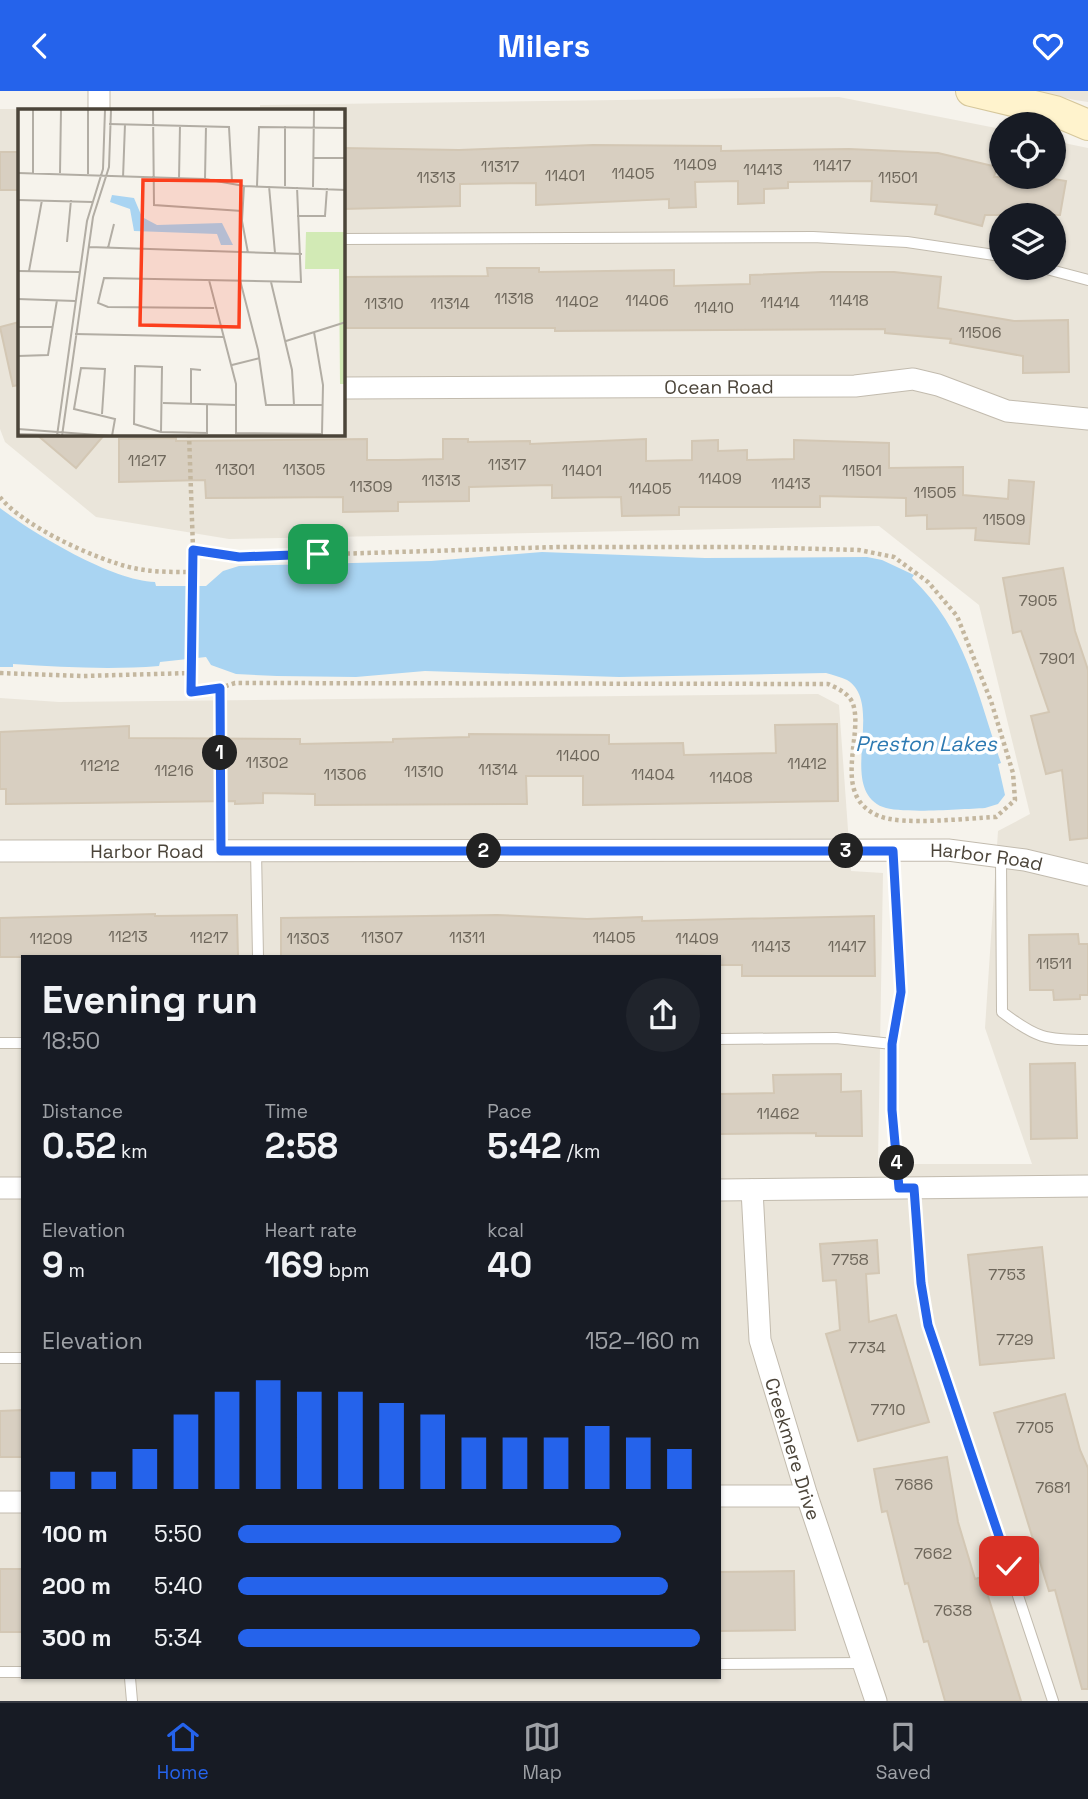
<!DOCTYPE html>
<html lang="en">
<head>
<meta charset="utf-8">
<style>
  :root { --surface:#171b24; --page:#20242c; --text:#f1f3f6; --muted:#9ea1a6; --line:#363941; --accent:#2563eb }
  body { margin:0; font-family:"Space Grotesk",sans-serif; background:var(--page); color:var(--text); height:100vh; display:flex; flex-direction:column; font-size:26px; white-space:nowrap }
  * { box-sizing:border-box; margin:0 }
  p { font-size:23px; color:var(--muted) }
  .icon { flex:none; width:38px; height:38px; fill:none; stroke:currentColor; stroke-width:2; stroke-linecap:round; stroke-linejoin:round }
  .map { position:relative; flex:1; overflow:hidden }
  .panel { position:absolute; left:21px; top:864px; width:700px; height:724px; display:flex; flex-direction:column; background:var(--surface); border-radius:0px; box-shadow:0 2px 5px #0004 }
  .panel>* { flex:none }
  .tools { position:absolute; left:989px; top:21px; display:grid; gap:14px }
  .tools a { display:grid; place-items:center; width:77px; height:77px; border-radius:50%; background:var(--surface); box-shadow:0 2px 5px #0004; font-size:35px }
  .pin { position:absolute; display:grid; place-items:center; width:60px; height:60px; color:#fff; margin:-30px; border-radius:14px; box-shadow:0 4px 10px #0006 }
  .km { position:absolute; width:35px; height:35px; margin:-18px; border-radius:50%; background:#222; color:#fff; font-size:19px; line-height:35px; text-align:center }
  .round { display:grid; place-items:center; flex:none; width:74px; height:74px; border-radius:37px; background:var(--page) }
  .summary { display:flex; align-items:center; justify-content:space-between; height:119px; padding:0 21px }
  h1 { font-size:38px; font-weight:800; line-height:52px }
  .figures { display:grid; grid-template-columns:repeat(3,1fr); gap:10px; height:119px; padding:7px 21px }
  .figures div { display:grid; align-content:center }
  .figures b { font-size:35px; font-weight:800 }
  .figures small { font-size:19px; font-weight:400 }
  .figures p { font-size:19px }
  .chart { height:196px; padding:14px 21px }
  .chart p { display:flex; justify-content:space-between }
  .chart svg { width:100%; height:126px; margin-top:7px; stroke:var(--accent); stroke-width:6 }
  ul { padding:0 21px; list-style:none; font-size:23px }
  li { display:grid; grid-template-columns:112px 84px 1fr; align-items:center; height:52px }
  li i { height:18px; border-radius:9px; background:var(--accent) }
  header { display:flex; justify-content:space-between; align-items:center; height:91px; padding:0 21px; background:var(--accent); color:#fff; font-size:32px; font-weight:800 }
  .menu { display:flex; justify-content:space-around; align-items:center; height:98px; border-top:2px solid var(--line); background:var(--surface); font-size:19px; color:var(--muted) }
  .menu a { display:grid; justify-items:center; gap:4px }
  .menu .on { color:var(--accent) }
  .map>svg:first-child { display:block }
  .residential { fill:#eae5da; fill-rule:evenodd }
  .water { fill:#a9d4f2 }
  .building { fill:#d8cfc1; stroke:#d3c7b4; stroke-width:2 }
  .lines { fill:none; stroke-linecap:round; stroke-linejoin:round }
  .lane-casing { stroke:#c2bbae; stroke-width:12 }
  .street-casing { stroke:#c2bbae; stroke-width:23 }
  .secondary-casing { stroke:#d6c79b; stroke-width:32 }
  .path { stroke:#c4b79f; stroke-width:4.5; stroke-dasharray:3.5 3.5; stroke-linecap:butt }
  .lane { stroke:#fff; stroke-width:10 }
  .street { stroke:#fff; stroke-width:21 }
  .secondary { stroke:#fff3cd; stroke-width:30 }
  .route-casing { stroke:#fff; stroke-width:14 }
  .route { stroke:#2563eb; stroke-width:9 }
  .labels { text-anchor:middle; stroke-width:7; stroke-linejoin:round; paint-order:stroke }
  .number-label { font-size:16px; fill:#6e675b }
  .street-label { font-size:19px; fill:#4b4439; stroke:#fff }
  .water-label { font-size:21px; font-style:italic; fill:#2e7ab2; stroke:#fff }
  .inset-road { fill:none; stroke:#b2ada4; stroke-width:2 }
  .view { fill:#fc3f1d; fill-opacity:0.15; stroke:#fc3f1d; stroke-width:3.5 }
  .inset-edge { fill:none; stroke:#4b4439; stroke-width:3.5 }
</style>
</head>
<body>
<header><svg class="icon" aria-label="back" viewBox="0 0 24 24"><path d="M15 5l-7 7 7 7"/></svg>Milers<svg class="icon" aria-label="heart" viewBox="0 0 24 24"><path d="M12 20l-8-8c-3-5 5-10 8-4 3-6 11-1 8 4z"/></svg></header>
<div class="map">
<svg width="1088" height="1610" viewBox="0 0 1088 1610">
  <rect width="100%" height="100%" fill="#f6f3ec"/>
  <path class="residential" d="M1034,0H1088V11L1075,9Z
    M839,6L1001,38V86H1054V50L1088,57V1610H0V607L59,611L818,603L839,614L851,780L883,782L878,1073H1032L985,937L998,740L1030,723L979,514L879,435L229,448L96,426L5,351L0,338V18H72L19,19V343H343V19H260V14ZM1001,124H1054V177H1001ZM23,866H719V1587H23Z"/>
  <path class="water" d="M0,417C34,443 113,490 155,491L156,495H206L223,480L239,475L431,470L542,461L705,467L867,466L882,469L914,484L912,487C966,539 977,602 1001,672L998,673L1005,704L998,713L985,717C963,718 901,723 883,716C836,697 886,613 847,589C841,586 833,584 826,582L619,586L425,580L356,586L277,585L236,583L211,574L206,566L160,571L159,575C108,579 63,576 13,573V576H0Z"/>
  <path class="building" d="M593,54L721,55V60L849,58L938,62L997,76L994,86H1042L1066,90L1060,124H985L982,135L935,123L937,114L871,110L872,90L788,91V97L764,98V112L738,113V90L695,91L696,116L669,117V108L536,114V92L460,93V115L343,118V57L459,59Z
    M0,61H19V99H0Z
    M487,177H539V181L674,179V195L750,193V184L822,181H894L941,186L938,217L1014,230L1068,229L1069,281L1023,282V265L950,252L951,248L885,242V238L555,240V237H343V186L488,185Z
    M19,231V294L13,295L0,236Z
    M36,343H105L76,377Z
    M176,347V350L367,348V369H398L443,368V348H468V351L530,350V353L646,348V370L692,369V350L718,349V360L747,359V369L794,368V349L889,352V377L963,376V404L1008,408L1009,389L1034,391L1029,453L975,449L976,437L927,438V424L906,425V407L820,405V416H679V424L622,425L621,406L552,407V394L469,396V410L398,411V420L343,421V406L206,407L205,389L119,391V348Z
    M1063,477L1075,540L1088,579V747L1070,749L1062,679L1046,683L1031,625L1049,621L1021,540L1013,542L1003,487Z
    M837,633L838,710L583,714V685H526L527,713L315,714V703L263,702V712L235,713V710L6,713V698H0V641L129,635V647L300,648V653L393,651V648L469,646V643L609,644V653L683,652L684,664L776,662L775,634Z
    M155,823V825L237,824L238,866H0V827Z
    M497,824L587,828L642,826V830L874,825L875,885H742V874H719V866L694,864L281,866V827Z
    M1078,843L1079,853H1088V904H1080V908L1054,909L1053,899H1030L1029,844Z
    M1075,972L1077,1047L1031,1048L1030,973Z
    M841,983V1001L861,1000L862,1045H816V1042L719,1043V1003L774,1002L773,984Z
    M877,1149L879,1182L866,1183L869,1231L896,1224L929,1331L858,1350L826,1243L840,1239L836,1189L823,1190L820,1153Z
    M1042,1156L1054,1267L980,1274L968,1164Z
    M1065,1303L1080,1359L1088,1377V1598H1082L1055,1499L1049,1500L994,1322Z
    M23,1319V1366H0V1320Z
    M947,1366L958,1431L975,1488L982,1486L1021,1610H945L928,1550L924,1551L908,1492L905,1493L887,1420L882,1421L874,1378Z
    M0,1478H23V1541H0Z
    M794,1480L795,1539L719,1540V1481Z"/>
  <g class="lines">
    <defs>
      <path id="lane" d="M343,148L813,146L907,151L1001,165
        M1043,177L1088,189
        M256,760L258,866
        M1001,766L1002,921C1036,947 1045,949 1088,949
        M719,948L836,947L892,953V1019L899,1097
        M0,952H23
        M892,953L901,901L893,760
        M914,1097L921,1192L928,1234L1053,1610
        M0,1267H23
        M719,1573L863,1572
        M0,1581H23
        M130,1587L132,1610"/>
      <g id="street">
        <path d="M99,19V0"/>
        <path id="s1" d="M343,297L855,295L913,288L938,294L1007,320L1088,328"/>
        <path id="s2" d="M0,760L948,759L1025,769L1088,784"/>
        <path d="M0,1097H23"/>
        <path d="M719,1099L1088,1095"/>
        <path id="s3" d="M752,1099L760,1249L807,1405L876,1610"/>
        <path d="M719,1405H807"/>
        <path d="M0,1411H23"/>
      </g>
      <path id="secondary" d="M971,0L1055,20L1088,34"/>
    </defs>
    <use href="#lane" class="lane-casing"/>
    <use href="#street" class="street-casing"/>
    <use href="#secondary" class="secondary-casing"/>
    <path class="path" d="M189,343L194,486L191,601L220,597L221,738
      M0,406C22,435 97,469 133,477C151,481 169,481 187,481L194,486
      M193,459L239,466L557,456H747L859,459L894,466L928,491L957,525L991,610L1013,682L1015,709L996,726C968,727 902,735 879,725C830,705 864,645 853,613C849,602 837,597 828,593L235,592L220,597
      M0,582L83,585L191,582"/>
    <use href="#lane" class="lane"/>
    <use href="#street" class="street"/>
    <use href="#secondary" class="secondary"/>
  </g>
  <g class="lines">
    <defs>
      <path id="route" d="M318,463L239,466L193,459L191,601L220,597L221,760H893L901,901L892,953V1019L899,1097H914L921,1192L928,1234L1009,1475"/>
    </defs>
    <use href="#route" class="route-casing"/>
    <use href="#route" class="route"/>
  </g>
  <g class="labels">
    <g class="number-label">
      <text x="695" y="79">11409</text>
      <text x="832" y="80">11417</text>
      <text x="500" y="81">11317</text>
      <text x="763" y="84">11413</text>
      <text x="633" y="88">11405</text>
      <text x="565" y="90">11401</text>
      <text x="436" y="92">11313</text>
      <text x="898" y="92">11501</text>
      <text x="514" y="213">11318</text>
      <text x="647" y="215">11406</text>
      <text x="849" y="215">11418</text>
      <text x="577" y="216">11402</text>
      <text x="780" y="217">11414</text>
      <text x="384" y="218">11310</text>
      <text x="450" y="218">11314</text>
      <text x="714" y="222">11410</text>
      <text x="980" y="247">11506</text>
      <text x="147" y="375">11217</text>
      <text x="507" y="379">11317</text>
      <text x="235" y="384">11301</text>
      <text x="304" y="384">11305</text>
      <text x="582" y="385">11401</text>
      <text x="862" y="385">11501</text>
      <text x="720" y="393">11409</text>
      <text x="441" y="395">11313</text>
      <text x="791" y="398">11413</text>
      <text x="371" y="401">11309</text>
      <text x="650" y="403">11405</text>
      <text x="935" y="407">11505</text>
      <text x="1004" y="434">11509</text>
      <text x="1038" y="515">7905</text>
      <text x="1057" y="573">7901</text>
      <text x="578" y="670">11400</text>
      <text x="267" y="677">11302</text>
      <text x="807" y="678">11412</text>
      <text x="100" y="680">11212</text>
      <text x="498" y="684">11314</text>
      <text x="174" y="685">11216</text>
      <text x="424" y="686">11310</text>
      <text x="345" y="689">11306</text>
      <text x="653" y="689">11404</text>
      <text x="731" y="692">11408</text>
      <text x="128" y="851">11213</text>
      <text x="209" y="852">11217</text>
      <text x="382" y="852">11307</text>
      <text x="467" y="852">11311</text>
      <text x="614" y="852">11405</text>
      <text x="51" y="853">11209</text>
      <text x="308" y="853">11303</text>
      <text x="697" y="853">11409</text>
      <text x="771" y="861">11413</text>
      <text x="847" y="861">11417</text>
      <text x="1054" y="878">11511</text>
      <text x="778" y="1028">11462</text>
      <text x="850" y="1174">7758</text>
      <text x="1007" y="1189">7753</text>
      <text x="1015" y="1254">7729</text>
      <text x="867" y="1262">7734</text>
      <text x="888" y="1324">7710</text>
      <text x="1035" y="1342">7705</text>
      <text x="914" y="1399">7686</text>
      <text x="1053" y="1402">7681</text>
      <text x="933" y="1468">7662</text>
      <text x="953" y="1525">7638</text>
    </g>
    <g class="street-label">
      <text dy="7" stroke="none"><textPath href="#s1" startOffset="376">Ocean Road</textPath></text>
      <text dy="7" stroke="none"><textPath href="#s2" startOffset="147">Harbor Road</textPath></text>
      <text dy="7" stroke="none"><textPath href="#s2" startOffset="987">Harbor Road</textPath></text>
      <text dy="7" stroke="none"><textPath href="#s3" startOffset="264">Creekmere Drive</textPath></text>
    </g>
    <g class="water-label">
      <text x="926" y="660">Preston Lakes</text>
    </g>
  </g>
  <g transform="translate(18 18)">
    <rect width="327" height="327" fill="#f6f3ec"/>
    <path d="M288,123H327V275H322L321,160H287Z" fill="#d2eab5"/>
    <path d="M94,86L116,89L124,108L139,116L204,114L215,136H203L199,125L116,122L112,100L92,93Z" fill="#a9d4f2"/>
    <path class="inset-road" d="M135,1L136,96L224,102M91,15L211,18L214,72M296,49H328M0,64L187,70L226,77L328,81M15,64V1M42,64L43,1M70,65V1M105,69L107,15M161,70L162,16M187,70L188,17M226,77L224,112L230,144M239,77L241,18L328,19M251,77L257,144M267,77V17M295,78L296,1M0,91L74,93M279,107H307L309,79M49,133L53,91M71,138L284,145M90,139L96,115M0,162L61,163M11,162L24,91M191,171L218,275V324L304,325L305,276L296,223M222,171L240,241L248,296H305M253,173L274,261L276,296M0,190L57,192M196,199L90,198L80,194L86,169L283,173L279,78M0,218H35M57,225L205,228M268,232L328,213M0,247L30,246L39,191M214,256L242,249M145,294L218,296M173,295V260L183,261M84,305L87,260L63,259L56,300L97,310L94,327M0,320L93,327M143,323L144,258L117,257L116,315L143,323L189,324V295M0,325L42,326M39,327L69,112L85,60L87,1M44,327L75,108L91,58L93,1"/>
    <path class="view" d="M125,71L223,72L221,218L122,216Z"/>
    <rect width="327" height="327" class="inset-edge"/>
  </g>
</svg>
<div class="tools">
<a><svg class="icon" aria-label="locate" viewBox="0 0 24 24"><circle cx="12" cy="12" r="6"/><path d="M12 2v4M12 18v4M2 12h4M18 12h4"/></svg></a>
<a><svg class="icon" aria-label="layers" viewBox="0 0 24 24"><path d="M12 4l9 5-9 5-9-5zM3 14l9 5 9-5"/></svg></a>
</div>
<div class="pin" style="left:318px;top:463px;background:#1e9e55"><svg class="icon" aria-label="arrive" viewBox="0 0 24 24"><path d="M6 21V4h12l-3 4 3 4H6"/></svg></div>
<div class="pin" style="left:1009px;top:1475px;background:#d93025"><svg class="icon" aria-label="check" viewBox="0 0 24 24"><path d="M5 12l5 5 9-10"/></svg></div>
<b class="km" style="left:220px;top:662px">1</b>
<b class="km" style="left:484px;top:760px">2</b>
<b class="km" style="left:846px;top:760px">3</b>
<b class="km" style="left:897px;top:1072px">4</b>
<section class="panel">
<div class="summary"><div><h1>Evening run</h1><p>18:50</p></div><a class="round"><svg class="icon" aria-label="share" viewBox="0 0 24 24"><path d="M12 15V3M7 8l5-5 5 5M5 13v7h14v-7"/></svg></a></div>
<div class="figures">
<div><p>Distance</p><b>0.52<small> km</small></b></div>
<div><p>Time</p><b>2:58</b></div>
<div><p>Pace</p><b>5:42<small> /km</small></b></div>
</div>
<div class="figures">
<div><p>Elevation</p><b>9<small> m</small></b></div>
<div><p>Heart rate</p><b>169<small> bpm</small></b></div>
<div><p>kcal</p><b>40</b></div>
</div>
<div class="chart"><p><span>Elevation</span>152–160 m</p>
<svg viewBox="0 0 160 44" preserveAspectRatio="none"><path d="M5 44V38M15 44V38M25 44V30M35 44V18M45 44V10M55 44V6M65 44V10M75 44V10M85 44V14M95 44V18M105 44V26M115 44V26M125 44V26M135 44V22M145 44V26M155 44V30"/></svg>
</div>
<ul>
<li><b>100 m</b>5:50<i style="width:83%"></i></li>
<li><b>200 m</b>5:40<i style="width:93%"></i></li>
<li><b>300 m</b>5:34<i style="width:100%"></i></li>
</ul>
</section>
</div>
<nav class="menu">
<a class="on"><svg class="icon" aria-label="home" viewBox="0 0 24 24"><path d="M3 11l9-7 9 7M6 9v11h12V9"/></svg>Home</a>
<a><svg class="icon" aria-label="map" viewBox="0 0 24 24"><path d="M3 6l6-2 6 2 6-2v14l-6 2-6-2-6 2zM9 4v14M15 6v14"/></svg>Map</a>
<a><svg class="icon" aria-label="saved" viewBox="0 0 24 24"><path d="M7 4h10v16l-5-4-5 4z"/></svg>Saved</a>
</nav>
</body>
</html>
